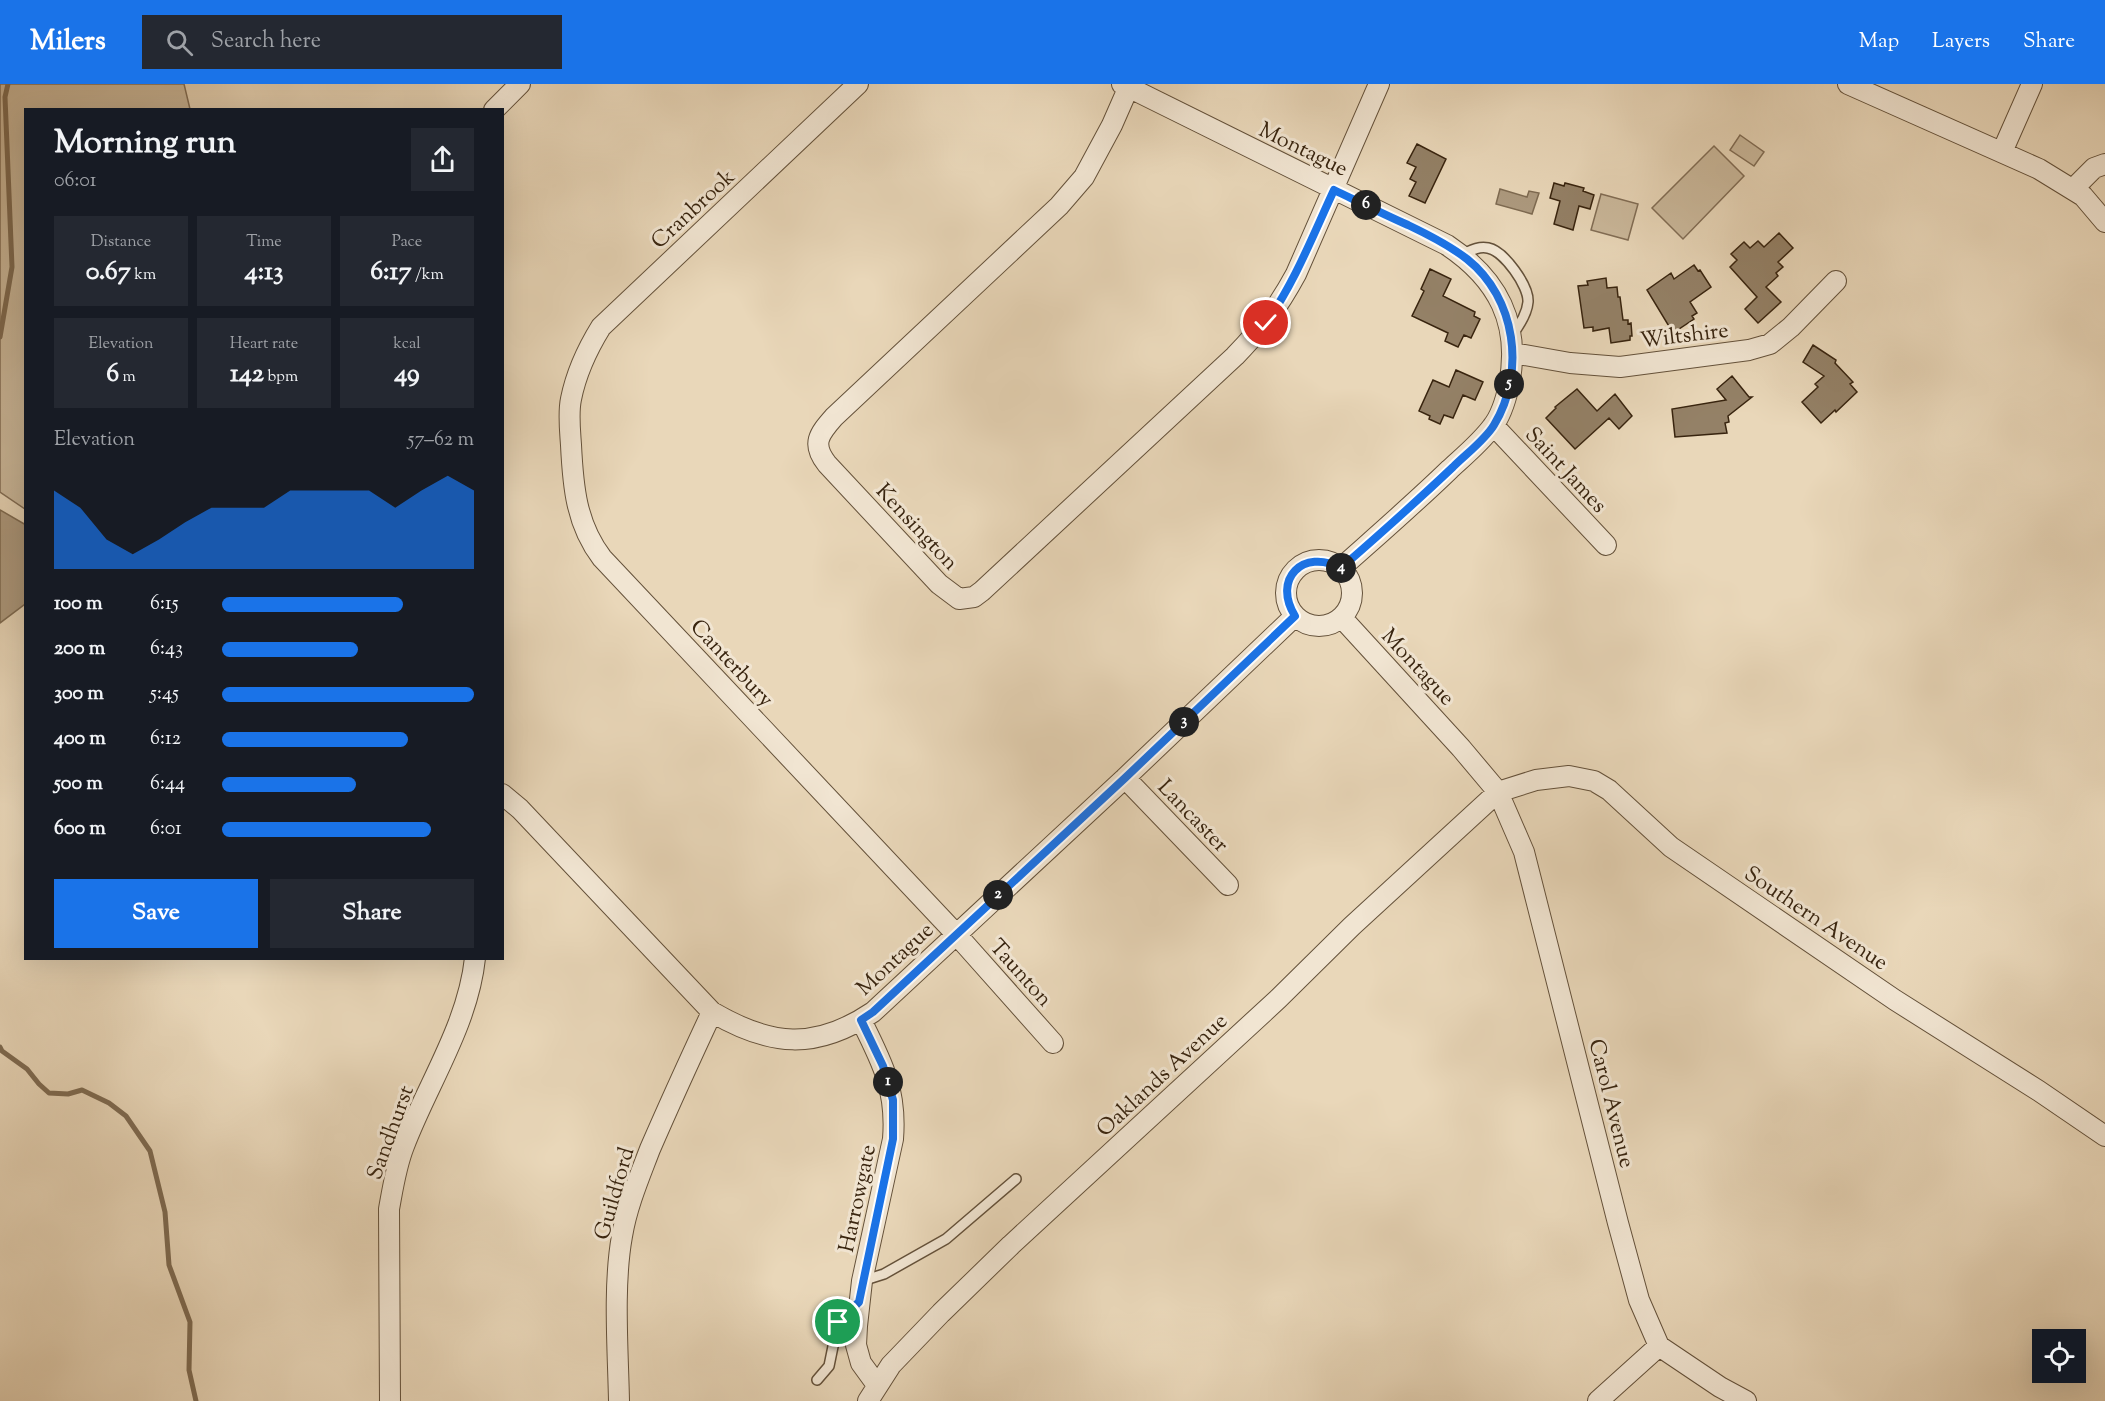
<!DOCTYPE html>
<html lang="en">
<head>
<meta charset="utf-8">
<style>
  :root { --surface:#171b24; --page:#242831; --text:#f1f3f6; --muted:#9ea1a6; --accent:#1a73e8 }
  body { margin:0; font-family:"Sorts Mill Goudy",serif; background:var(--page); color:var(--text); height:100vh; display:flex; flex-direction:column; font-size:22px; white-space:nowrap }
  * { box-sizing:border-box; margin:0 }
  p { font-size:20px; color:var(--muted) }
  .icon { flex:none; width:33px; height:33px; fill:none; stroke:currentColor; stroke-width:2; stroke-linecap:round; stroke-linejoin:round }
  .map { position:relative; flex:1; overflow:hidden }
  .drawer { position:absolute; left:24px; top:24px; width:480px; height:852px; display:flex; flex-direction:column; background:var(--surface); border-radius:0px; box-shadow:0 6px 24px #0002 }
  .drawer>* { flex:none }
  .buttons { position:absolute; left:2032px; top:1245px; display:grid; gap:12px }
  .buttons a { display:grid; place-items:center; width:54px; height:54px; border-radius:0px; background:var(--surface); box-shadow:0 6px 24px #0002; font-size:30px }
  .pin { position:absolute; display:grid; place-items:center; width:51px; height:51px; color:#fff; margin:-26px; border:3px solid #fff; border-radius:50%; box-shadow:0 2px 6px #0007 }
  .km { position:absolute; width:30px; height:30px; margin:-15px; border-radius:50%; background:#222; color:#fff; font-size:16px; line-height:30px; text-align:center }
  .round { display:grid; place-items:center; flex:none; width:63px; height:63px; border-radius:0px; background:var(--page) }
  .headline { display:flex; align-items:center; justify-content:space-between; height:102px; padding:0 30px }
  h1 { font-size:33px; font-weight:700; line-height:45px }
  .figures { display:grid; grid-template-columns:repeat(3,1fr); gap:9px; height:102px; padding:6px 30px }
  .figures div { display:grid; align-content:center; border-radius:0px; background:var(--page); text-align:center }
  .figures b { font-size:26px; font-weight:700 }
  .figures small { font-size:16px; font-weight:400 }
  .figures p { font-size:16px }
  .chart { height:168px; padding:12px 30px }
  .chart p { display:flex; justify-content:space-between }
  .chart svg { width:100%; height:108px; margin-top:6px; fill:var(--accent); opacity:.7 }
  .button { display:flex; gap:12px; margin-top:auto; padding:12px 30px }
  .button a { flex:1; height:69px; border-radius:0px; background:var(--accent); color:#fff; font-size:24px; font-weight:700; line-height:69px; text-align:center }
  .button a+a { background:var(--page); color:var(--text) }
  ul { padding:0 30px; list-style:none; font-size:20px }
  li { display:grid; grid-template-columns:96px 72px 1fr; align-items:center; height:45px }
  li i { height:15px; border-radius:8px; background:var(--accent) }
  header { display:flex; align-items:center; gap:36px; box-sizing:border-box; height:84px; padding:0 30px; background:var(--accent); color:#fff }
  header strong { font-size:28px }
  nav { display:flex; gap:33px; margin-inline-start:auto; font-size:21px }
  .search { width:420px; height:54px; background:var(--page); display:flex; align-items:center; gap:15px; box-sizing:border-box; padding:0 21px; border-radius:0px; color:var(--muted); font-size:22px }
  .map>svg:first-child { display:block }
  .green { fill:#cbb99c; stroke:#826e56; stroke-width:1.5 }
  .water { fill:#ad9a7f; stroke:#7e6b52; stroke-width:1.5 }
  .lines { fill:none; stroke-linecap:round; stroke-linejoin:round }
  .stream { stroke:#7e6b52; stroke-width:5 }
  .building { fill:#948167; stroke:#38240f; stroke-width:1.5 }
  .lane-casing { stroke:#64513a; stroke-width:12 }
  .street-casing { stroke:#64513a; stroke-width:22 }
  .lane { stroke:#f1e5d2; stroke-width:9 }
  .street { stroke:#f1e5d2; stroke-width:20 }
  .route-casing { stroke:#fff; stroke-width:12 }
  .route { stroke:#1a73e8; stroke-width:8 }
  .labels { text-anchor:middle; stroke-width:6; stroke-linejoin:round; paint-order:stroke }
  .street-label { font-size:22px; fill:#38240f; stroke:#f1e5d2 }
</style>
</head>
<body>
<header>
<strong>Milers</strong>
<div class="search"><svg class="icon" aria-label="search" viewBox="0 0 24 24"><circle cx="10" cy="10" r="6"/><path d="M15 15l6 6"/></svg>Search here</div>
<nav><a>Map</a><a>Layers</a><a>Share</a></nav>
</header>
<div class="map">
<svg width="2105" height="1317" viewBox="0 0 2105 1317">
  <rect width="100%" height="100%" fill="#e9d7b9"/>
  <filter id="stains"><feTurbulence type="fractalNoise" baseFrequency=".00333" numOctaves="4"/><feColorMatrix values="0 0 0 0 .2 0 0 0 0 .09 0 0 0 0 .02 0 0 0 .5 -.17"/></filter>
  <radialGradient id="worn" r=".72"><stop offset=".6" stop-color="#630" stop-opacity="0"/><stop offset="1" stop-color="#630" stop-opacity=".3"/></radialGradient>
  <path class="green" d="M0,0H184L190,25L26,26L25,425L0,408Z
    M1740,51L1764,68L1754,82L1730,66Z
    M1714,62L1744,92L1683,155L1652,124Z
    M1601,110L1638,120L1628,156L1591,146Z"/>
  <path class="water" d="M1500,105L1527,113L1529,107L1539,109L1532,130L1496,120Z
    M0,426L26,441L25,520L0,539Z"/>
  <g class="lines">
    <path class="stream" d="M0,253L12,183L5,13L8,0
      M0,963L2,967L27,985L39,1000L49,1009L68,1010L82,1006L109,1019L126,1032L150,1067L165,1128L169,1181L190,1238L189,1286L196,1317"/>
  </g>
  <path class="building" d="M1417,60L1446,75L1425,119L1409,112L1416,98L1410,95L1416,83L1407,79Z
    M1554,99L1564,102L1565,99L1584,104L1583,107L1594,111L1590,125L1579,122L1573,146L1554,140L1560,117L1550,114Z
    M1779,149L1793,164L1778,178L1783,183L1776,189L1778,192L1766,203L1781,218L1758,239L1745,225L1757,213L1730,183L1737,176L1731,170L1744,158L1750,164L1758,157L1764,163Z
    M1694,181L1698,187L1700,186L1711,203L1690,218L1697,229L1692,232L1694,235L1673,249L1647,206L1671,189L1674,195Z
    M1430,185L1451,195L1443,212L1475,228L1474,232L1480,235L1471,254L1464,251L1458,263L1445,257L1448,249L1412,232L1424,207L1421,205Z
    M1606,194L1607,204L1617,203L1618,213H1620L1623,236H1628V240L1631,239L1632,252H1630V256L1611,259L1609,244L1593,247V243L1584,244L1578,202L1588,201L1587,197Z
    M1813,261L1836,276L1835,279L1853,298L1850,300L1857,308L1836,328L1835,326L1821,339L1802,318L1818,303L1815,300L1824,292L1803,278Z
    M1456,286L1483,298L1475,316L1463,311L1453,334L1444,331L1440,340L1429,335L1430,332L1419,327L1433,296L1449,303Z
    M1732,292L1749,313H1752L1728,332L1729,338L1725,339L1727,349L1675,353L1672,325L1726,316L1717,305Z
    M1577,305L1597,327L1615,310L1632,332L1619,345L1609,334L1575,365L1546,334L1556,324L1555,323Z"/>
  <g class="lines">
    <defs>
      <path id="lane" d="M1461,171C1470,167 1478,162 1488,164C1504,167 1529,202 1528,218C1527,230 1519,242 1512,251
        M862,1197L884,1190L946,1155L1016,1095
        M817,1296L829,1282L838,1238L857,1220"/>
      <path id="street" d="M858,0L601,243C588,264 576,290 571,315C568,329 570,346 571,361C573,402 576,440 602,474L956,850L1053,959
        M1122,0L1447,161C1498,195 1521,239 1509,301C1506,315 1501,332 1492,343C1480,359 1464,372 1450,385C1415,419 1378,451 1341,484
        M1130,0L1112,41L1084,93L1059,122L834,333C819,350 811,360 827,380L939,500L959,515L974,513L982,507L1235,272C1262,244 1277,225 1296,190L1379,0
        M1848,0L2039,85L2083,112L2105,138
        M494,26L520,0
        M2002,68L2032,0
        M2073,105L2094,84L2105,80
        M1513,269L1570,279L1620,283L1749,266L1770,260L1791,243L1836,197
        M1494,342L1606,461
        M1286 509a33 33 0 1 1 66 0a33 33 0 1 1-66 0Z
        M1342,534L1461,664L1498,708L1524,768L1618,1139L1639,1216L1659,1262L1598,1317
        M1125,694L1228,801
        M502,710L520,725L712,928C770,962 815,967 873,928L1125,694L1295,532
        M861,936C882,978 897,1006 893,1055L862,1197L857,1242L856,1261L861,1279L877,1301
        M1659,1262L1720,1303L1746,1317
        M390,1317L389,1125C393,1103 396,1082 404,1062C427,1001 468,941 475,874
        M619,1317C618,1266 613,1202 622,1152C627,1122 639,1094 650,1065C670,1019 691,973 712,928
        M868,1317L891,1281L941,1229L1011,1161L1278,915L1352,842L1498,708L1536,696L1569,692L1594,697L1609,706L1671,763L1895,916L2039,1007L2105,1052"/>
    </defs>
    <use href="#lane" class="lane-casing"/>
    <use href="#street" class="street-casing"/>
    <use href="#lane" class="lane"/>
    <use href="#street" class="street"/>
  </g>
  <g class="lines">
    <defs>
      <path id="route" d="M838,1238L859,1218L893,1055V1016L883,982L861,936L873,928L1125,694L1295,532C1272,495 1303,464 1341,484C1379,451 1416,418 1453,383C1466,370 1485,356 1494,341C1526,288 1516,214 1467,175C1449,161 1429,151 1408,141C1383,130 1359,118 1334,106C1313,151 1295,198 1266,239"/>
    </defs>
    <use href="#route" class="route-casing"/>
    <use href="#route" class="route"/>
  </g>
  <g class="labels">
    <g class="street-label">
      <text transform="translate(1304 64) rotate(26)" y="8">Montague</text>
      <text transform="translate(692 124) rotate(-43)" y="8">Cranbrook</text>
      <text transform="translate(1684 250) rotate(-7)" y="8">Wiltshire</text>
      <text transform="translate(1567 385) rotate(47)" y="8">Saint James</text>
      <text transform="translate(918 442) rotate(47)" y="8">Kensington</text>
      <text transform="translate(733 578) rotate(47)" y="8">Canterbury</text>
      <text transform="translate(1419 582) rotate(47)" y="8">Montague</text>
      <text transform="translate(1194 731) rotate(46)" y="8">Lancaster</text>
      <text transform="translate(1817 833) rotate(34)" y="8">Southern Avenue</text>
      <text transform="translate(894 874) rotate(-43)" y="8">Montague</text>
      <text transform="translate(1022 888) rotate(48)" y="8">Taunton</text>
      <text transform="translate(1161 990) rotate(-43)" y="8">Oaklands Avenue</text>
      <text transform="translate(1613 1019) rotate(76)" y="8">Carol Avenue</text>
      <text transform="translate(389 1048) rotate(-70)" y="8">Sandhurst</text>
      <text transform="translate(613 1109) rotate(-74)" y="8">Guildford</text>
      <text transform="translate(856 1114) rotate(-78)" y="8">Harrowgate</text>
    </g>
  </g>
  <rect width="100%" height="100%" filter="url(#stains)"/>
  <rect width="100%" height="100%" fill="url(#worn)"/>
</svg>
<div class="buttons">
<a><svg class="icon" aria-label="locate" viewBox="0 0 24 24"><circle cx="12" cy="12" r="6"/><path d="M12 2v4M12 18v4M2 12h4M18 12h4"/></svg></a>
</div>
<div class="pin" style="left:838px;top:1238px;background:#1e9e55"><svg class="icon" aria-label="arrive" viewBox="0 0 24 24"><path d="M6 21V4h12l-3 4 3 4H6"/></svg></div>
<div class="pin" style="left:1266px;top:239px;background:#d93025"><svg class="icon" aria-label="check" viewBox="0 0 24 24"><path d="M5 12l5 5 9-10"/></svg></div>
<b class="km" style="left:888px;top:998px">1</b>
<b class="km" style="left:998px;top:811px">2</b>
<b class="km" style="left:1184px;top:638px">3</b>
<b class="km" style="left:1341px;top:484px">4</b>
<b class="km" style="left:1509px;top:300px">5</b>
<b class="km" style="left:1366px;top:121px">6</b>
<section class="drawer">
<div class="headline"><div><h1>Morning run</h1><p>06:01</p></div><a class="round"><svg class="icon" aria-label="share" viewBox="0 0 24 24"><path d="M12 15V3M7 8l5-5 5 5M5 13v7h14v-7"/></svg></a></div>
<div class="figures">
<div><p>Distance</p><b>0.67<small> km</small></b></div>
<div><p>Time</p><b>4:13</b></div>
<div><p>Pace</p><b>6:17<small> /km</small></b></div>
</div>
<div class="figures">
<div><p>Elevation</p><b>6<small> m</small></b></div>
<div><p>Heart rate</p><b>142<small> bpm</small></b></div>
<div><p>kcal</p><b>49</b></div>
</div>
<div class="chart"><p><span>Elevation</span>57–62 m</p>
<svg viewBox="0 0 160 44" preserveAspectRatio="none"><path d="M0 44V12L10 19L20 32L30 38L40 32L50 25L60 19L70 19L80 19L90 12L100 12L110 12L120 12L130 19L140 12L150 6L160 12V44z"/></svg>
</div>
<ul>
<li><b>100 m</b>6:15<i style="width:72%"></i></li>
<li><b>200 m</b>6:43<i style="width:54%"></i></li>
<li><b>300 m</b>5:45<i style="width:100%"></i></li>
<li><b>400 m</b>6:12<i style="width:74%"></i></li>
<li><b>500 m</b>6:44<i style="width:53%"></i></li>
<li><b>600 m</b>6:01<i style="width:83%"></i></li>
</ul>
<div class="button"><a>Save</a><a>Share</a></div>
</section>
</div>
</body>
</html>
